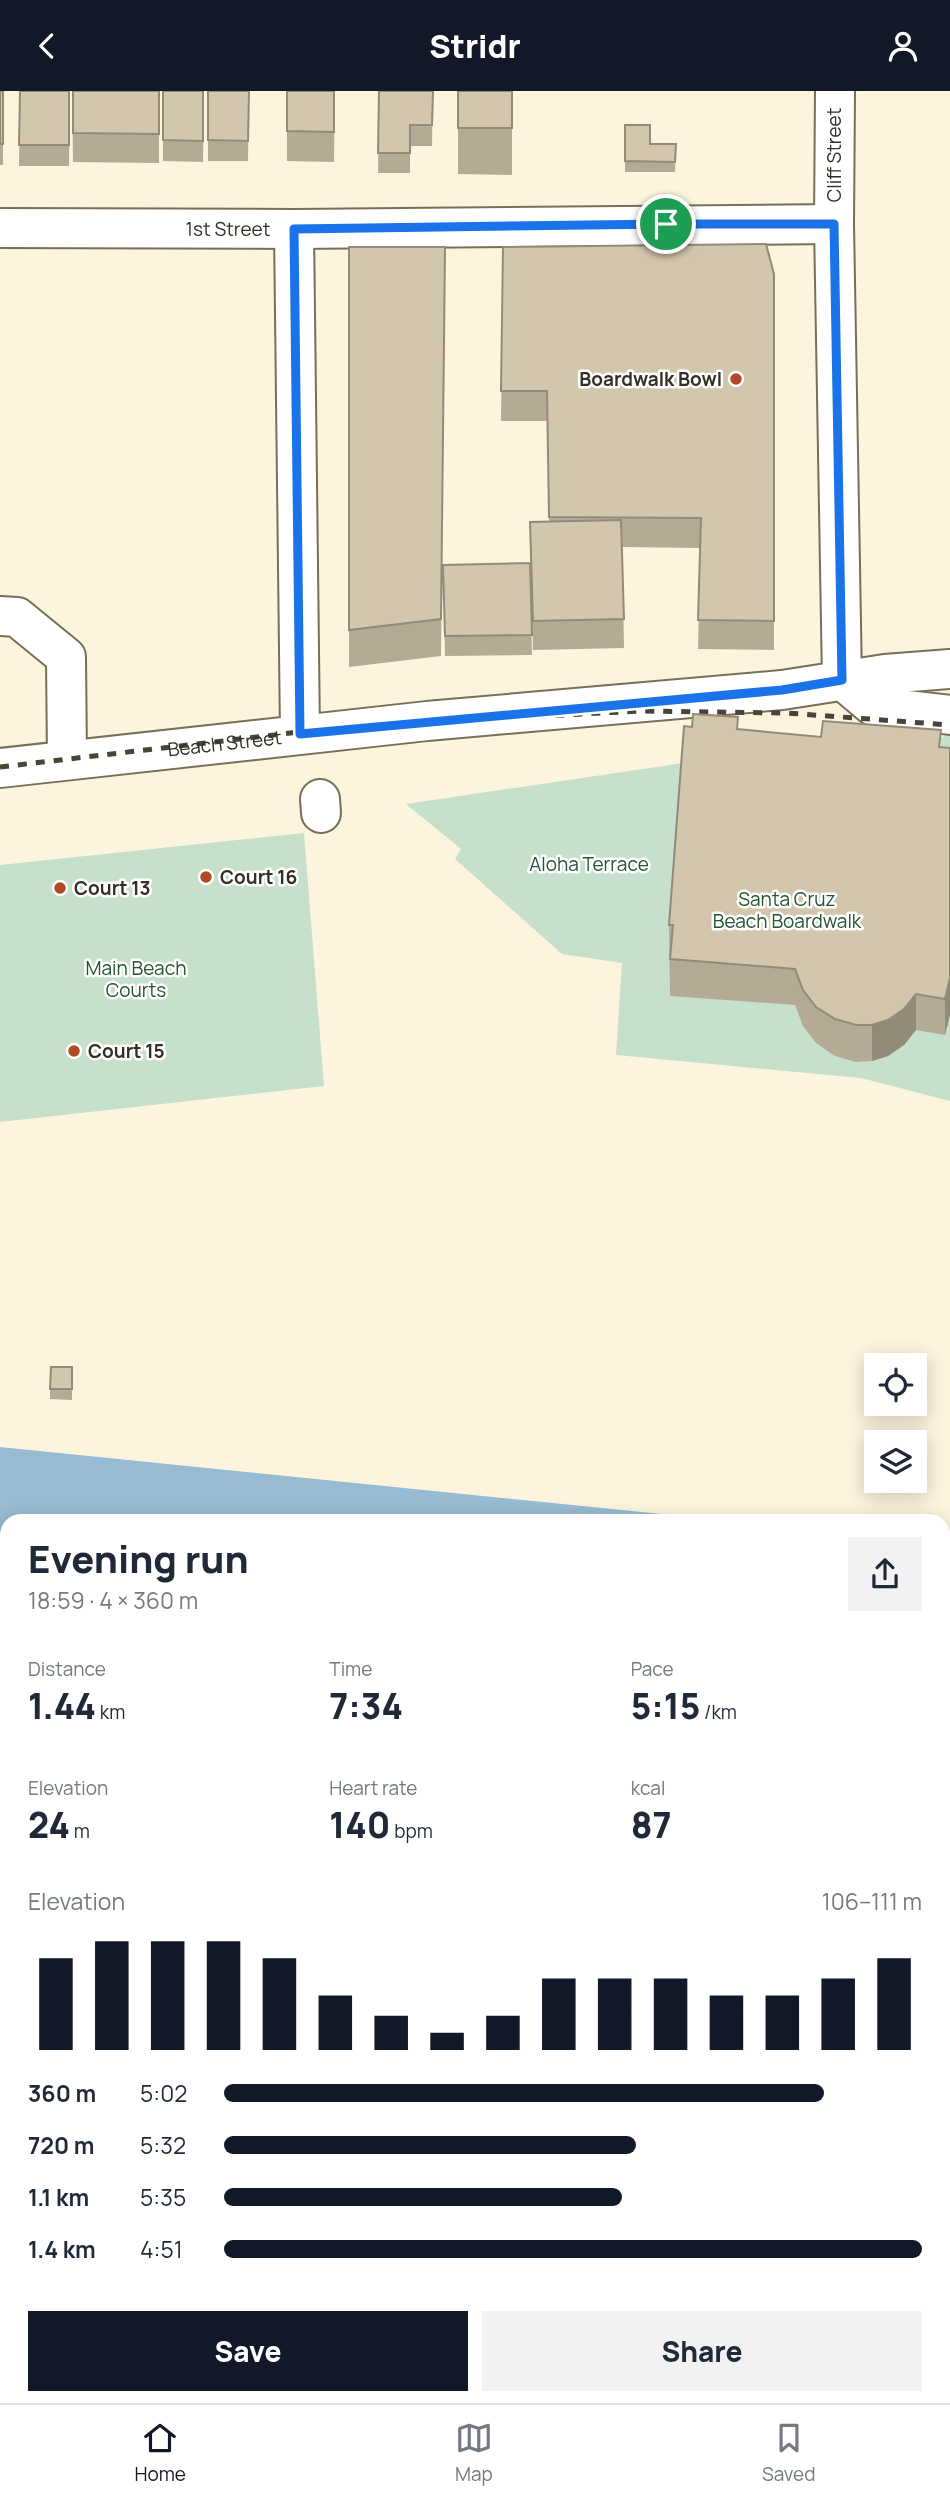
<!DOCTYPE html>
<html lang="en">
<head>
<meta charset="utf-8">
<style>
  :root { --surface:#fff; --page:#f2f2f3; --text:#1f2937; --muted:#747a83; --line:#e0e1e3; --accent:#111827 }
  body { margin:0; font-family:Manrope,sans-serif; background:var(--page); color:var(--text); height:100vh; display:flex; flex-direction:column; font-size:26px; white-space:nowrap }
  * { box-sizing:border-box; margin:0 }
  p { font-size:23px; color:var(--muted) }
  .icon { flex:none; width:38px; height:38px; fill:none; stroke:currentColor; stroke-width:2; stroke-linecap:round; stroke-linejoin:round }
  .map { position:relative; flex:1; overflow:hidden }
  .panel { position:absolute; left:0px; top:1423px; width:950px; height:891px; display:flex; flex-direction:column; background:var(--surface); border-radius:21px 21px 0 0; box-shadow:0 4px 18px #0003 }
  .panel>* { flex:none }
  .fabs { position:absolute; left:864px; top:1262px; display:grid; gap:14px }
  .fabs a { display:grid; place-items:center; width:63px; height:63px; border-radius:0px; background:var(--surface); box-shadow:0 4px 18px #0003; font-size:35px }
  .pin { position:absolute; display:grid; place-items:center; width:60px; height:60px; color:#fff; margin:-30px; border:4px solid #fff; border-radius:50%; box-shadow:0 2px 7px #0007 }
  .round { display:grid; place-items:center; flex:none; width:74px; height:74px; border-radius:0px; background:var(--page) }
  .summary { display:flex; align-items:center; justify-content:space-between; height:119px; padding:0 28px }
  h1 { font-size:38px; font-weight:800; line-height:52px }
  .stats { display:grid; grid-template-columns:repeat(3,1fr); gap:10px; height:119px; padding:7px 28px }
  .stats div { display:grid; align-content:center }
  .stats b { font-size:35px; font-weight:800 }
  .stats small { font-size:19px; font-weight:400 }
  .stats p { font-size:19px }
  .chart { height:196px; padding:14px 28px }
  .chart p { display:flex; justify-content:space-between }
  .chart svg { width:100%; height:126px; margin-top:7px; stroke:var(--accent); stroke-width:6 }
  .action { display:flex; gap:14px; margin-top:auto; padding:14px 28px }
  .action a { flex:1; height:80px; border-radius:0px; background:var(--accent); color:#fff; font-size:28px; font-weight:800; line-height:80px; text-align:center }
  .action a+a { background:var(--page); color:var(--text) }
  ul { padding:0 28px; list-style:none; font-size:23px }
  li { display:grid; grid-template-columns:112px 84px 1fr; align-items:center; height:52px }
  li i { height:18px; border-radius:9px; background:var(--accent) }
  header { display:flex; justify-content:space-between; align-items:center; height:91px; padding:0 28px; background:var(--accent); color:#fff; font-size:32px; font-weight:800 }
  .tabs { display:flex; justify-content:space-around; align-items:center; height:98px; border-top:2px solid var(--line); background:var(--surface); font-size:19px; color:var(--muted) }
  .tabs a { display:grid; justify-items:center; gap:4px }
  .tabs .on { color:var(--accent) }
  .map>svg:first-child { display:block }
  .green { fill:#c7e0cb }
  .water { fill:#96bbd3 }
  .lines { fill:none; stroke-linecap:round; stroke-linejoin:round }
  .minor-casing { stroke:#796e57; stroke-width:42 }
  .minor { stroke:#fff; stroke-width:38 }
  .rail { stroke:#494338; stroke-width:5; stroke-dasharray:9 9; stroke-linecap:butt }
  .wall { fill:#b5aa95 }
  .shaded-wall { fill:#938b79 }
  .building { fill:#d2c6ad; stroke:#938b79; stroke-width:2 }
  .route-casing { stroke:#fff; stroke-width:14 }
  .route { stroke:#1a73e8; stroke-width:9 }
  .poi-dot { fill:#b24a26; stroke:#fff; stroke-width:2.5 }
  .labels { text-anchor:middle; stroke-width:5; stroke-linejoin:round; paint-order:stroke }
  .street-label { font-size:19px; fill:#342f25; stroke:#fff }
  .poi-label { font-size:19px; font-weight:bold; fill:#342f25; stroke:#fff; text-anchor:start }
  .park-label { font-size:19px; fill:#245631; stroke:#fff }
</style>
</head>
<body>
<header><svg class="icon" aria-label="back" viewBox="0 0 24 24"><path d="M15 5l-7 7 7 7"/></svg>Stridr<svg class="icon" aria-label="person" viewBox="0 0 24 24"><circle cx="12" cy="8" r="4"/><path d="M4 21q1-7 8-7t8 7"/></svg></header>
<div class="map">
<svg width="950" height="2312" viewBox="0 0 950 2312">
  <rect width="100%" height="100%" fill="#fdf4de"/>
  <path class="green" d="M950,642V1010L861,987L616,964L622,872L562,863L455,768L461,758L406,713L683,672L923,656Z
    M304,742L324,995L0,1031V774Z"/>
  <path class="water" d="M0,1356L731,1430H7V2306H943V1490L950,1492V2312H0Z"/>
  <g class="lines">
    <defs>
      <g id="minor">
        <path d="M835,0L834,133L842,589"/>
        <path id="s1" d="M0,137L294,138L834,133"/>
        <path d="M294,138L300,643"/>
        <path d="M0,525L17,526L66,566L67,669"/>
        <path d="M842,589L873,615L950,624"/>
        <path id="s2" d="M0,677L427,630L782,599L885,583L950,578"/>
        <path d="M320,708L321,722"/>
      </g>
    </defs>
    <use href="#minor" class="minor-casing"/>
    <use href="#minor" class="minor"/>
    <path class="rail" d="M0,676L351,635L640,620L787,622L950,634"/>
  </g>
  <path class="wall" d="M0,0H3V74H0Z
    M20,0H70L69,75H19Z
    M72,0H159V72L73,71Z
    M163,0H204L203,71L163,70Z
    M208,0H249L248,70H208Z
    M287,0H335L334,71L287,70Z
    M379,0H433L432,55H410V82H378Z
    M458,0H512V84L458,83Z
    M625,34L650,53H676L675,81H625Z
    M349,156L445,193L441,565L349,576Z
    M503,156L774,183V559L698,558L700,457L622,456L624,557L533,559L530,431L549,430L547,330H501Z
    M530,472L532,564L445,565L443,474Z
    M738,638L950,657V924L945,944L916,939L904,954L888,965L872,970L856,971L835,965L816,952L803,935L795,914L670,905L669,834Z
    M72,1276V1309L50,1308V1298Z"/>
  <path class="shaded-wall" d="M950,887V924L945,944V908Z
    M916,903V939L904,954L888,965L872,970V934Z"/>
  <path class="building" d="M0,0H3V53H0Z
    M20,0H69V54H19Z
    M73,0H159V43L73,42Z
    M163,0H203V50L163,49Z
    M208,0H249L248,50L208,49Z
    M287,0H334V41L287,40Z
    M379,0H433L432,34H410V62H378Z
    M458,0H512V37H458Z
    M625,34H650V53H676L675,71L625,70Z
    M766,153L774,183V530L698,529L701,427L549,426L547,300H501L503,156Z
    M349,156H445L441,528L349,539Z
    M621,429L624,528L533,530L530,431Z
    M530,472L532,544L445,545L443,474Z
    M693,623L738,626L737,638L821,646L823,630L941,639L939,656L950,657V887L945,908L916,903L904,918L888,929L872,934H856L835,928L816,916L803,899L795,878L670,868L673,834H669L684,635L692,636Z
    M51,1276H72V1298H50Z"/>
  <g class="lines">
    <defs>
      <path id="route" d="M666,133H834L842,589L782,599L300,643L294,138Z"/>
    </defs>
    <use href="#route" class="route-casing"/>
    <use href="#route" class="route"/>
  </g>
  <g class="poi-dot">
    <circle cx="736" cy="288" r="7"/>
    <circle cx="206" cy="786" r="7"/>
    <circle cx="60" cy="797" r="7"/>
    <circle cx="74" cy="960" r="7"/>
  </g>
  <g class="labels">
    <g class="street-label">
      <text transform="translate(834 64) rotate(-90)" y="7">Cliff Street</text>
      <text dy="7" stroke="none"><textPath href="#s1" startOffset="228">1st Street</textPath></text>
      <text dy="7" stroke="none"><textPath href="#s2" startOffset="226">Beach Street</textPath></text>
    </g>
    <g class="poi-label">
      <text x="722" y="295" text-anchor="end">Boardwalk Bowl</text>
      <text x="220" y="793">Court 16</text>
      <text x="74" y="804">Court 13</text>
      <text x="88" y="967">Court 15</text>
    </g>
    <g class="park-label">
      <text x="589" y="780">Aloha Terrace</text>
      <text x="787" y="815">Santa Cruz<tspan x="787" dy="22">Beach Boardwalk</tspan></text>
      <text x="136" y="884">Main Beach<tspan x="136" dy="22">Courts</tspan></text>
    </g>
  </g>
</svg>
<div class="fabs">
<a><svg class="icon" aria-label="locate" viewBox="0 0 24 24"><circle cx="12" cy="12" r="6"/><path d="M12 2v4M12 18v4M2 12h4M18 12h4"/></svg></a>
<a><svg class="icon" aria-label="layers" viewBox="0 0 24 24"><path d="M12 4l9 5-9 5-9-5zM3 14l9 5 9-5"/></svg></a>
</div>
<div class="pin" style="left:666px;top:133px;background:#1e9e55"><svg class="icon" aria-label="arrive" viewBox="0 0 24 24"><path d="M6 21V4h12l-3 4 3 4H6"/></svg></div>
<section class="panel">
<div class="summary"><div><h1>Evening run</h1><p>18:59 · 4 × 360 m</p></div><a class="round"><svg class="icon" aria-label="share" viewBox="0 0 24 24"><path d="M12 15V3M7 8l5-5 5 5M5 13v7h14v-7"/></svg></a></div>
<div class="stats">
<div><p>Distance</p><b>1.44<small> km</small></b></div>
<div><p>Time</p><b>7:34</b></div>
<div><p>Pace</p><b>5:15<small> /km</small></b></div>
</div>
<div class="stats">
<div><p>Elevation</p><b>24<small> m</small></b></div>
<div><p>Heart rate</p><b>140<small> bpm</small></b></div>
<div><p>kcal</p><b>87</b></div>
</div>
<div class="chart"><p><span>Elevation</span>106–111 m</p>
<svg viewBox="0 0 160 44" preserveAspectRatio="none"><path d="M5 44V12M15 44V6M25 44V6M35 44V6M45 44V12M55 44V25M65 44V32M75 44V38M85 44V32M95 44V19M105 44V19M115 44V19M125 44V25M135 44V25M145 44V19M155 44V12"/></svg>
</div>
<ul>
<li><b>360 m</b>5:02<i style="width:86%"></i></li>
<li><b>720 m</b>5:32<i style="width:59%"></i></li>
<li><b>1.1 km</b>5:35<i style="width:57%"></i></li>
<li><b>1.4 km</b>4:51<i style="width:100%"></i></li>
</ul>
<div class="action"><a>Save</a><a>Share</a></div>
</section>
</div>
<nav class="tabs">
<a class="on"><svg class="icon" aria-label="home" viewBox="0 0 24 24"><path d="M3 11l9-7 9 7M6 9v11h12V9"/></svg>Home</a>
<a><svg class="icon" aria-label="map" viewBox="0 0 24 24"><path d="M3 6l6-2 6 2 6-2v14l-6 2-6-2-6 2zM9 4v14M15 6v14"/></svg>Map</a>
<a><svg class="icon" aria-label="saved" viewBox="0 0 24 24"><path d="M7 4h10v16l-5-4-5 4z"/></svg>Saved</a>
</nav>
</body>
</html>
